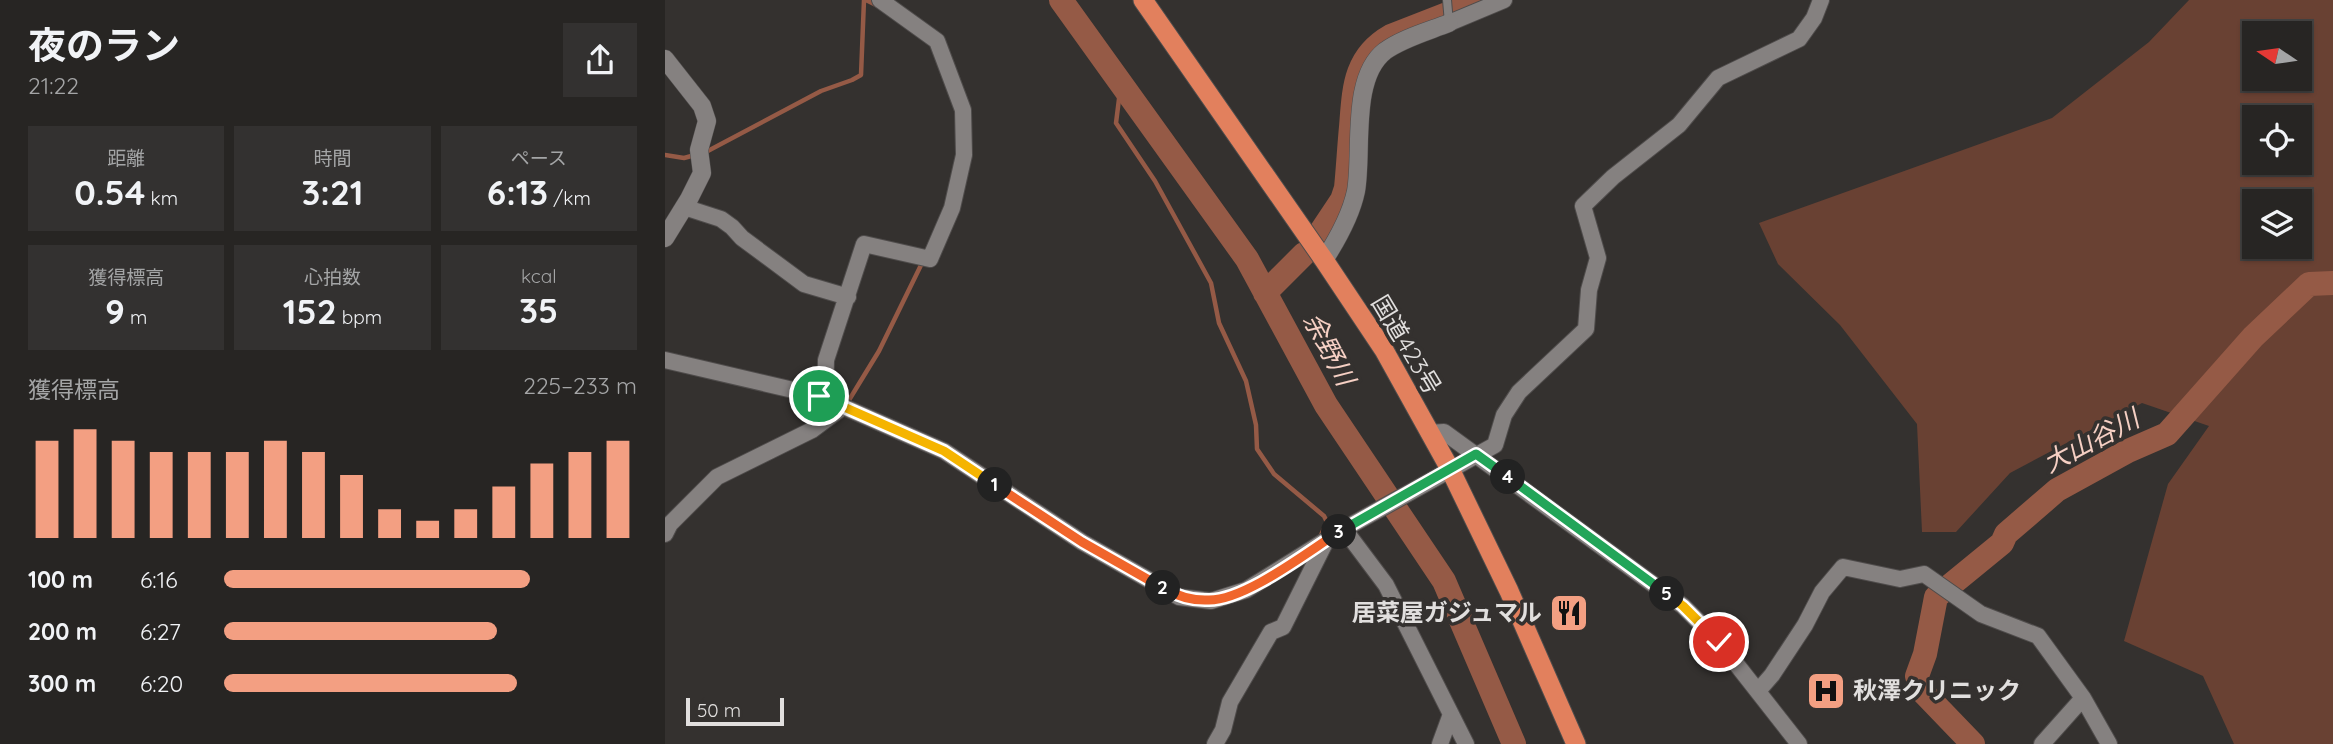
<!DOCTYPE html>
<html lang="ja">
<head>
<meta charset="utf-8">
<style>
  :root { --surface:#272523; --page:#333130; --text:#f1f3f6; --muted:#a4a5a6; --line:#434241; --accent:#f39f82 }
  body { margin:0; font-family:Quicksand,"Noto Sans JP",sans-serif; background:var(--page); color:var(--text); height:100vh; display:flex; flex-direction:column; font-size:26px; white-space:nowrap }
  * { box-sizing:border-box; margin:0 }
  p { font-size:23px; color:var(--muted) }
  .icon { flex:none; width:38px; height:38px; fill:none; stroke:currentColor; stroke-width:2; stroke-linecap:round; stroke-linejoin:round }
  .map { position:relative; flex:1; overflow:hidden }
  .panel { display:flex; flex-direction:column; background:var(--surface); width:665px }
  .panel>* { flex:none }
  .needle { width:46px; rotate:283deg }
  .buttons { position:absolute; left:1577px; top:21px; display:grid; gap:14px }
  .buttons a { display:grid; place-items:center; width:70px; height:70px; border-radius:0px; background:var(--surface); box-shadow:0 2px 5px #0004,0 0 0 2px var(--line); font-size:35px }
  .scale { position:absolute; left:21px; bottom:18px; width:98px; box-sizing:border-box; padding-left:7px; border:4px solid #e1dfde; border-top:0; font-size:19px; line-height:24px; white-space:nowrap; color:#e1dfde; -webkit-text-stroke:5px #34312f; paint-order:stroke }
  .pin { position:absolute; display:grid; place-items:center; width:60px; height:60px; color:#fff; margin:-30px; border:4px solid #fff; border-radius:50%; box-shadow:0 2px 7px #0007 }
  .km { position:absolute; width:35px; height:35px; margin:-18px; border-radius:50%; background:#222; color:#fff; font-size:19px; line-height:35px; text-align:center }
  .round { display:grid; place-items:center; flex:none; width:74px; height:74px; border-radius:0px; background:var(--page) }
  .headline { display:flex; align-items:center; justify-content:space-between; height:119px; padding:0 28px }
  h1 { font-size:38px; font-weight:700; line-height:52px }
  .stats { display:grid; grid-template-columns:repeat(3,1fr); gap:10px; height:119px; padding:7px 28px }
  .stats div { display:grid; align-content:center; border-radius:0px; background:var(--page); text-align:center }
  .stats b { font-size:35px; font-weight:700 }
  .stats small { font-size:19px; font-weight:400 }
  .stats p { font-size:19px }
  .chart { height:196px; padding:14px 28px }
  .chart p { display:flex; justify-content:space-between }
  .chart svg { width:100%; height:126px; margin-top:7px; stroke:var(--accent); stroke-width:6 }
  ul { padding:0 28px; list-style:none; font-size:23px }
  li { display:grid; grid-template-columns:112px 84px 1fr; align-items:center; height:52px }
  li i { height:18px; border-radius:9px; background:var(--accent) }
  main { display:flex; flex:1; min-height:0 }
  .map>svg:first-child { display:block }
  .green { fill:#694133; fill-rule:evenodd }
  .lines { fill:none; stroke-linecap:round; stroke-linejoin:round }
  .stream { stroke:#955a46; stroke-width:4.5 }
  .river { stroke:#955a46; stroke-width:24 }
  .service-casing { stroke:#4f4c4b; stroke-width:10 }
  .minor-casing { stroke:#4f4c4b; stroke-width:18 }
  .tertiary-casing { stroke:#4f4c4b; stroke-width:19 }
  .trunk-casing { stroke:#4f4c4b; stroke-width:21 }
  .service { stroke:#858180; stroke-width:8 }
  .minor { stroke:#858180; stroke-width:16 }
  .tertiary { stroke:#858180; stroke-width:18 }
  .trunk { stroke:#e2805d; stroke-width:19 }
  .split-1-casing { stroke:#fff; stroke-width:14 }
  .split-2-casing { stroke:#fff; stroke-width:14 }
  .split-3-casing { stroke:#fff; stroke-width:14 }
  .split-4-casing { stroke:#fff; stroke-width:14 }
  .split-5-casing { stroke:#fff; stroke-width:14 }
  .split-6-casing { stroke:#fff; stroke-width:14 }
  .split-1 { stroke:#f5b400; stroke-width:9 }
  .split-2 { stroke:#f0652b; stroke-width:9 }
  .split-3 { stroke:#f0652b; stroke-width:9 }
  .split-4 { stroke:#22a559; stroke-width:9 }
  .split-5 { stroke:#22a559; stroke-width:9 }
  .split-6 { stroke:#f5b400; stroke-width:9 }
  .labels { text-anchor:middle; stroke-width:7; stroke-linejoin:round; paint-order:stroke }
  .street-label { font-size:24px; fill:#e1dfde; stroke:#34312f }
  .poi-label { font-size:24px; font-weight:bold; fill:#e1dfde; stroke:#34312f; text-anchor:end }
  .water-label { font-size:26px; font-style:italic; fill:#f6d0c4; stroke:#34312f }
</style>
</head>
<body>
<main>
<section class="panel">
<div class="headline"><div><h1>夜のラン</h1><p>21:22</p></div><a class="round"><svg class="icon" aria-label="share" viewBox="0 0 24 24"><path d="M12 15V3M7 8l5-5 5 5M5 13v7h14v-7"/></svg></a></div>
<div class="stats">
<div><p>距離</p><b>0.54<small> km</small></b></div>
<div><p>時間</p><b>3:21</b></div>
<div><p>ペース</p><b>6:13<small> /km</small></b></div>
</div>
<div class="stats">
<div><p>獲得標高</p><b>9<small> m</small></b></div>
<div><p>心拍数</p><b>152<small> bpm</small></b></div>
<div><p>kcal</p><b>35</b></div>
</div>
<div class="chart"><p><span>獲得標高</span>225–233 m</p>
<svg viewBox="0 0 160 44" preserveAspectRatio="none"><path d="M5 44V10M15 44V6M25 44V10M35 44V14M45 44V14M55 44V14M65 44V10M75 44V14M85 44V22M95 44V34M105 44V38M115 44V34M125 44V26M135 44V18M145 44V14M155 44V10"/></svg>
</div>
<ul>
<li><b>100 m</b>6:16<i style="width:74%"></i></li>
<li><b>200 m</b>6:27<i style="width:66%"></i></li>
<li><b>300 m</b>6:20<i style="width:71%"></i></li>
</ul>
</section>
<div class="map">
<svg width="1668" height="744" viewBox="0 0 1668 744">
  <rect width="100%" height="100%" fill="#34312f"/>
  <path class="green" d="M1524,0H1668V744H1569L1538,676L1459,641L1503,484L1544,426L1477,403L1345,473L1291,532H1257L1252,424L1175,325L1113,264L1094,223L1387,118L1484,42ZM1589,33H1634V79H1589ZM1589,117H1634V163H1589ZM1589,201H1634V247H1589Z"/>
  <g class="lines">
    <path class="stream" d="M201,0L213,6
      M456,83L451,123L490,181L546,283L554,323L581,381L591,425L592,449L609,474L659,516L662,522L656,535
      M39,153L156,91L187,80L196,75L199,0
      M0,155L19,158L30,155
      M181,405L214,351L258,261"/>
    <path class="river" d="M396,0L582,259L661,405L779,581L849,744
      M657,230L677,200L681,188C683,168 684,148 686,127C689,89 689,57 726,36L818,0
      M600,293L639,254
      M1308,744L1256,690L1252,676L1260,654L1271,597L1337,543L1341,534L1392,490L1463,451L1502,434L1588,337L1644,284L1668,283"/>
    <defs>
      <path id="service" d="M782,0L784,23"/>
      <path id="minor" d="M784,23L839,0
        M19,207L56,219L67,227L77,238L139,284L183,297
        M0,360L154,396L279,451L417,542L514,597L546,601L581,590L679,529L830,445L839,415L854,392L921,329L924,290L933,258L918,206L948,177L1014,125L1053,78L1134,39L1149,18L1156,0
        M160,399L161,360L199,244L265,259L287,208L299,155L298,110L272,41L215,0
        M764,433L779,432L1018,606L1054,642L1134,744
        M679,529L721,585L801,744
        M0,534L5,524L52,477L147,430L178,407
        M1093,691L1107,675L1140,625L1157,592L1178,567L1235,579L1259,574L1316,614L1373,636L1418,698L1444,744
        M550,744L558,730L565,702L606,632L618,627L661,541
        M775,744L786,714
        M1377,744L1418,698"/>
      <path id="tertiary" d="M0,59L37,106L42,121L34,150L37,173L24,199L0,238
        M659,260C672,240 686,215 691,191C698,152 685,78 720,51C738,38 764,31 784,23"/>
      <path id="trunk" d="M478,0L659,260L719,350L785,469L844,591L911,744"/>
    </defs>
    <use href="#service" class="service-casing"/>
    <use href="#minor" class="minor-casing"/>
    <use href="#tertiary" class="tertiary-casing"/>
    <use href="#trunk" class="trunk-casing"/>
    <use href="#service" class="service"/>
    <use href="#minor" class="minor"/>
    <use href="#tertiary" class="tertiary"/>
    <use href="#trunk" class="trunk"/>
  </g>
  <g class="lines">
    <defs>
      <path id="split-1" d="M154,396L279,451L330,485"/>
      <path id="split-2" d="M330,485L417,542L498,588"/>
      <path id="split-3" d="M498,588C512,596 527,601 544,600C581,600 642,552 674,532"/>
      <path id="split-4" d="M674,532L811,454L843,477"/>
      <path id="split-5" d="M843,477L1002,594"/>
      <path id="split-6" d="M1002,594L1018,606L1054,642"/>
    </defs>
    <use href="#split-1" class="split-1-casing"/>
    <use href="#split-2" class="split-2-casing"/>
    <use href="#split-3" class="split-3-casing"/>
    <use href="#split-4" class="split-4-casing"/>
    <use href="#split-5" class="split-5-casing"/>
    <use href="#split-6" class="split-6-casing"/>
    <use href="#split-1" class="split-1"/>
    <use href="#split-2" class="split-2"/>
    <use href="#split-3" class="split-3"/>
    <use href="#split-4" class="split-4"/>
    <use href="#split-5" class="split-5"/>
    <use href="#split-6" class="split-6"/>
  </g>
  <defs>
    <symbol id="restaurant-square" viewBox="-11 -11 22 22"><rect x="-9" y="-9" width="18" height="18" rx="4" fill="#f39f82" stroke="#34312f"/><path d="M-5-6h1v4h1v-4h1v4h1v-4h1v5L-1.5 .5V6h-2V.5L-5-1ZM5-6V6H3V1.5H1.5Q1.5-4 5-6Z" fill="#111"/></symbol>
    <symbol id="hospital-square" viewBox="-11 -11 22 22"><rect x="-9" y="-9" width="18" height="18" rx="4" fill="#f39f82" stroke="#34312f"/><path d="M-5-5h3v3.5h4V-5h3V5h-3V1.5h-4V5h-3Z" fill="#111"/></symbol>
  </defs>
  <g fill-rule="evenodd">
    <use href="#restaurant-square" x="882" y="591" width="44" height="44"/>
    <use href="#hospital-square" x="1139" y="669" width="44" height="44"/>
  </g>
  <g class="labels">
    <g class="street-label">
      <text transform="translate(741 345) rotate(59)" y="8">国道423号</text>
    </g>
    <g class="poi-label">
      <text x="877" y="621">居菜屋ガジュマル</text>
      <text x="1188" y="699" text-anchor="start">秋澤クリニック</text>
    </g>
    <g class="water-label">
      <text transform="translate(664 349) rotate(62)" y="9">余野川</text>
      <text transform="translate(1426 441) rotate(-28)" y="9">大山谷川</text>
    </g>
  </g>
</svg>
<div class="buttons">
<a><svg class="needle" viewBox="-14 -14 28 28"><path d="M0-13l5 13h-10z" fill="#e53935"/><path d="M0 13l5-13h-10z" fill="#a4a5a6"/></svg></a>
<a><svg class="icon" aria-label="locate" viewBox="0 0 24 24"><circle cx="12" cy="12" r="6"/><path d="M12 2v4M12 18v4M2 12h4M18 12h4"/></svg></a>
<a><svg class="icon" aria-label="layers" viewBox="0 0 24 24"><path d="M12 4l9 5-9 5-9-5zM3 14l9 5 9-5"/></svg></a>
</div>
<div class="scale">50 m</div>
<div class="pin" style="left:154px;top:396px;background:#1e9e55"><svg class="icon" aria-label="arrive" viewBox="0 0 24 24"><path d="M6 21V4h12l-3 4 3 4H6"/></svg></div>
<div class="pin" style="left:1054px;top:642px;background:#d93025"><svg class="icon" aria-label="check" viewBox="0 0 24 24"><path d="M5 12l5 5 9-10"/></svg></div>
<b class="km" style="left:330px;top:485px">1</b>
<b class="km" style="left:498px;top:588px">2</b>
<b class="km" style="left:674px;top:532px">3</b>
<b class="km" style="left:843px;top:477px">4</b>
<b class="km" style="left:1002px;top:594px">5</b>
</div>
</main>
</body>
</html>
